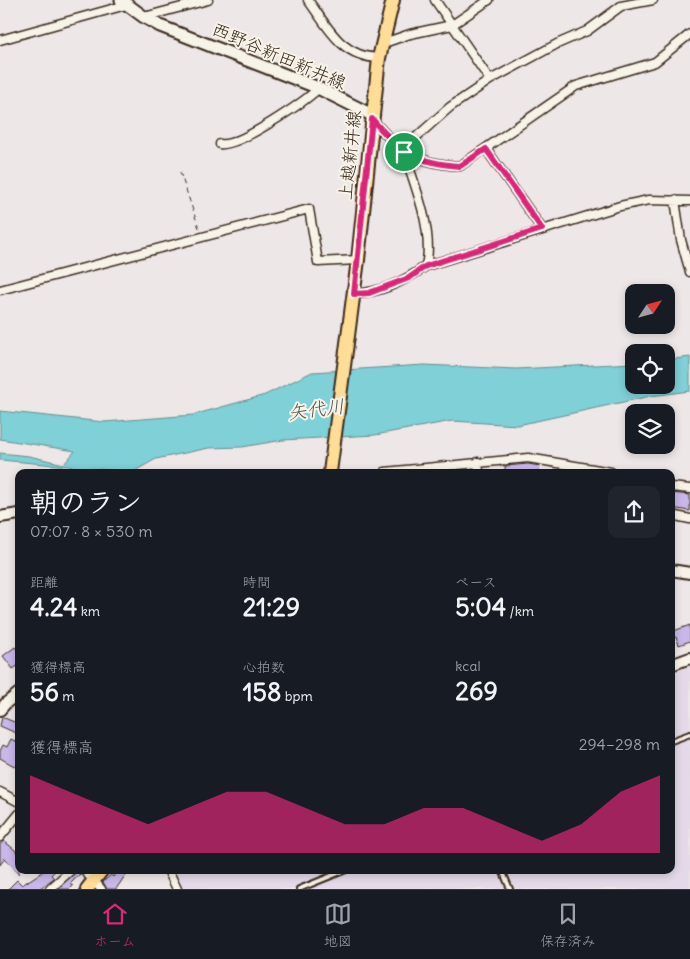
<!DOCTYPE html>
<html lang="ja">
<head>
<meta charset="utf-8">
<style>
  :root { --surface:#171b24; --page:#20242c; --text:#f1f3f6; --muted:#9ea1a6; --line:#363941; --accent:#db2777 }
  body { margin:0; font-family:Delius,"Klee One",sans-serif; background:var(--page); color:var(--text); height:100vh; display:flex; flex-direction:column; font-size:19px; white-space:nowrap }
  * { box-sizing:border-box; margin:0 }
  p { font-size:16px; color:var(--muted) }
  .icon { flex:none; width:28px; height:28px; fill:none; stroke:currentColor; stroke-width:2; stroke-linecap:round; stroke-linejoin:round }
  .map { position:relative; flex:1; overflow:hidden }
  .panel { position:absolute; left:15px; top:469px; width:660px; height:405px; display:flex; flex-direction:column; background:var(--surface); border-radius:10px; box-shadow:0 2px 8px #0003 }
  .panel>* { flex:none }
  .needle { width:32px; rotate:54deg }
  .buttons { position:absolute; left:625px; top:284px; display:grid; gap:10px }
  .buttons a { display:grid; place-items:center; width:50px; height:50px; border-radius:10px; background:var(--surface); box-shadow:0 2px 8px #0003; font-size:25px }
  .pin { position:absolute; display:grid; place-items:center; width:42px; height:42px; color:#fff; margin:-21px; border:2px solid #fff; border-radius:50%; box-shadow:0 1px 5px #0007 }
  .round { display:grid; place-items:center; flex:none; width:52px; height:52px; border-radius:10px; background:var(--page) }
  .head { display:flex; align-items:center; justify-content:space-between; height:85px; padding:0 15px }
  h1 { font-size:28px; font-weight:700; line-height:38px }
  .figures { display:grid; grid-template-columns:repeat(3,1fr); gap:8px; height:85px; padding:5px 15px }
  .figures div { display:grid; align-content:center }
  .figures b { font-size:25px; font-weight:700 }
  .figures small { font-size:14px; font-weight:400 }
  .figures p { font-size:14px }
  .chart { height:140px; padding:10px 15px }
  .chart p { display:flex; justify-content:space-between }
  .chart svg { width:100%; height:90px; margin-top:5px; fill:var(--accent); opacity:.7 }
  .dock { display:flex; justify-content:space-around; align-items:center; height:70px; border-top:1px solid var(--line); background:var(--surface); font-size:14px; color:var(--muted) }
  .dock a { display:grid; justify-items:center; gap:2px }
  .dock .on { color:var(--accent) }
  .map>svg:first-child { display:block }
  .built { fill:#e3d9e8 }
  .water { fill:#7fd0d7; stroke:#648e8d }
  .building { fill:#c8b8e9; stroke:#3b2a1e }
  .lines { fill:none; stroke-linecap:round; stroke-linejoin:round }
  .service-casing { stroke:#3b2a1e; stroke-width:8 }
  .minor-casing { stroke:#3b2a1e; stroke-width:11 }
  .tertiary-casing { stroke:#3b2a1e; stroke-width:14 }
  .secondary-casing { stroke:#3b2a1e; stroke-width:15 }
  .primary-casing { stroke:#3b2a1e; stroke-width:16 }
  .path { stroke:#3b2a1e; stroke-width:1; stroke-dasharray:5 4; stroke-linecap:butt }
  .service { stroke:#f7f3e8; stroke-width:4 }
  .minor { stroke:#f7f3e8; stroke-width:8 }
  .tertiary { stroke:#f7f3e8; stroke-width:10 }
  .secondary { stroke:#f7f3e8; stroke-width:11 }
  .primary { stroke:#ffdd96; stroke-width:12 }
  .route-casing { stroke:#fff; stroke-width:10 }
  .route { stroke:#db2777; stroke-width:6 }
  .labels { text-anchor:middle; stroke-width:4; stroke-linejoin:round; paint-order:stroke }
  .street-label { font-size:18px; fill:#3b2a1e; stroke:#f7f3e8 }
  .water-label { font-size:19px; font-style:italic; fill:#4c544c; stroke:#f7f3e8 }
</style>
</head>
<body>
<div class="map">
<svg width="690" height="889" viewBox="0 0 690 889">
  <rect width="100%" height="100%" fill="#eee7e8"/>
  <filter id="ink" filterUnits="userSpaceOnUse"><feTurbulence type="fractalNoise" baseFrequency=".02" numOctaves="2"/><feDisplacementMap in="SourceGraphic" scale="10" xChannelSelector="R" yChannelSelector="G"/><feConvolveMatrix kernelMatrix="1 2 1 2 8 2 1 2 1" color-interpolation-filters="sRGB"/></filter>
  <g filter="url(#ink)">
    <path class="built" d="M690,666V889H181L171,870H671V674Z"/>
    <path class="water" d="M690,357V391L651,396L518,425L452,421L375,435L283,440L242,447L209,448L156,459L133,472L0,460V453L29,456L64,464L75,451L0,439V411L104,422L193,415L265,395L312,372L424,365L516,369L634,363V385H666V360Z"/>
    <path class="building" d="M528,464L540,466L539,472H505V466Z
      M671,493L690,495V511L671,508Z
      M690,625V641L679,645L676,637L671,639V632Z
      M15,647L19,652V665L13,669L3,656Z
      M2,717L19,724L16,733L0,726Z
      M11,739L19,743V762L16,767L0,758V751L3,745L7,747Z
      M4,841L15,850L19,856V874L5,858L0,865V844Z
      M45,870H56L51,875L54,878L39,889H8L17,880L22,885Z
      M117,870H129L116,889H107L103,882L111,875L113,877Z
      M76,871L80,874L70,884L73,886L70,889H58Z"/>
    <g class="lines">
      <defs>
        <path id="service" d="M671,741L690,734
          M502,870L510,889
          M299,889L346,870"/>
        <path id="minor" d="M308,0C328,27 341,57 379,58
          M435,0L490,80
          M144,17L208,0
          M0,40L126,5
          M381,44L410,34L452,25L489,0
          M372,119C400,152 415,163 460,166L576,86L655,62L690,34
          M220,144C239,147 304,102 319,88
          M486,149L542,229
          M404,152L414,139L450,107L490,80L557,44L587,31L621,6L653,0
          M404,152C415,186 434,231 426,266
          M675,200L681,240L690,272
          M0,290L309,209L318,262L358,260
          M353,294C380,293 405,281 426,266L620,206L649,200L690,201
          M478,462L479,472
          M385,472L528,458L611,472
          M671,487L690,489
          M671,515L690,519
          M0,792L19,802
          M0,837L19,814
          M84,870L101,889
          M168,870L177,889
          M50,889L71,870"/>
        <path id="tertiary" d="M0,517L19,514
          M671,570L690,573
          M671,665L690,658
          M0,710L6,703L19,693"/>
        <path id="secondary" d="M121,0L144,17L160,26L316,87L372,115"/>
        <path id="primary" d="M330,472L358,260L379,58L393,0
          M87,889L102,870"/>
      </defs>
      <use href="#service" class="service-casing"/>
      <use href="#minor" class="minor-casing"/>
      <use href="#tertiary" class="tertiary-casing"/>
      <use href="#secondary" class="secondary-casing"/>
      <use href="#primary" class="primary-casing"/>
      <path class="path" d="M180,172L200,231"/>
      <use href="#service" class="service"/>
      <use href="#minor" class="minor"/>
      <use href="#tertiary" class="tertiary"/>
      <use href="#secondary" class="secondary"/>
      <use href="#primary" class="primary"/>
    </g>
  </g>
  <g class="lines" filter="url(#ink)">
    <defs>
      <path id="route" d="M372,119C400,152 416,163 460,166L486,149L542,229L426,266L409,278L369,293L354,294Z"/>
    </defs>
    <use href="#route" class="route-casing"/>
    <use href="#route" class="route"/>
  </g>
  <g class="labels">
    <g class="street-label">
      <text transform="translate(279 56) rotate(23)" y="6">西野谷新田新井線</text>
      <text transform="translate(350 155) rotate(-84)" y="6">上越新井線</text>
    </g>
    <g class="water-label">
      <text transform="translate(316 409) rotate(-7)" y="7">矢代川</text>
    </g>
  </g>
</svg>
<div class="buttons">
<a><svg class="needle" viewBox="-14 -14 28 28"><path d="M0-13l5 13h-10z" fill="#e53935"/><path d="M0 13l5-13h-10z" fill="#9ea1a6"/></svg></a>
<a><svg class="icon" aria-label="locate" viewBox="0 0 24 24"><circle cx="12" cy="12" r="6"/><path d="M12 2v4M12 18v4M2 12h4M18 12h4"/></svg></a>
<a><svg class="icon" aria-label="layers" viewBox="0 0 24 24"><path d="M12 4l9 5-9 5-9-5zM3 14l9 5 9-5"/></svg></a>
</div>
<div class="pin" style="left:404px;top:152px;background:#1e9e55"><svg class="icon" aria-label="arrive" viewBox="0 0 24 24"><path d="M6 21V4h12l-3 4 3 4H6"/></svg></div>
<section class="panel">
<div class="head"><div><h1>朝のラン</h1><p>07:07 · 8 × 530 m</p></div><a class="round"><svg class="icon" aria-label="share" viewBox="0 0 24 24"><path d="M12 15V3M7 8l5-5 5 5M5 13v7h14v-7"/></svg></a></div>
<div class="figures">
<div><p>距離</p><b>4.24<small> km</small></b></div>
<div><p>時間</p><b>21:29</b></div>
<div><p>ペース</p><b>5:04<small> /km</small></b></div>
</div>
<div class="figures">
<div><p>獲得標高</p><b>56<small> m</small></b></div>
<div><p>心拍数</p><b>158<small> bpm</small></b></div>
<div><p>kcal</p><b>269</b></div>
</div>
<div class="chart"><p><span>獲得標高</span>294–298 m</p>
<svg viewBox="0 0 160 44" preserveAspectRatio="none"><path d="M0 44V6L10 14L20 22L30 30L40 22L50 14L60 14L70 22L80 30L90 30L100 22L110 22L120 30L130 38L140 30L150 14L160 6V44z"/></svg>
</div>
</section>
</div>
<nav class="dock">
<a class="on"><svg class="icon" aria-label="home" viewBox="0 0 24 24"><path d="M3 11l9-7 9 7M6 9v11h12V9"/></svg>ホーム</a>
<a><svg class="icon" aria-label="map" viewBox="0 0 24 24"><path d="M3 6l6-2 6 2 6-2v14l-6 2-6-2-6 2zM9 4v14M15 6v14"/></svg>地図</a>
<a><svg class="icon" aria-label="saved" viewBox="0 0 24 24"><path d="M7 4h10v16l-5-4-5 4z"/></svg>保存済み</a>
</nav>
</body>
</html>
